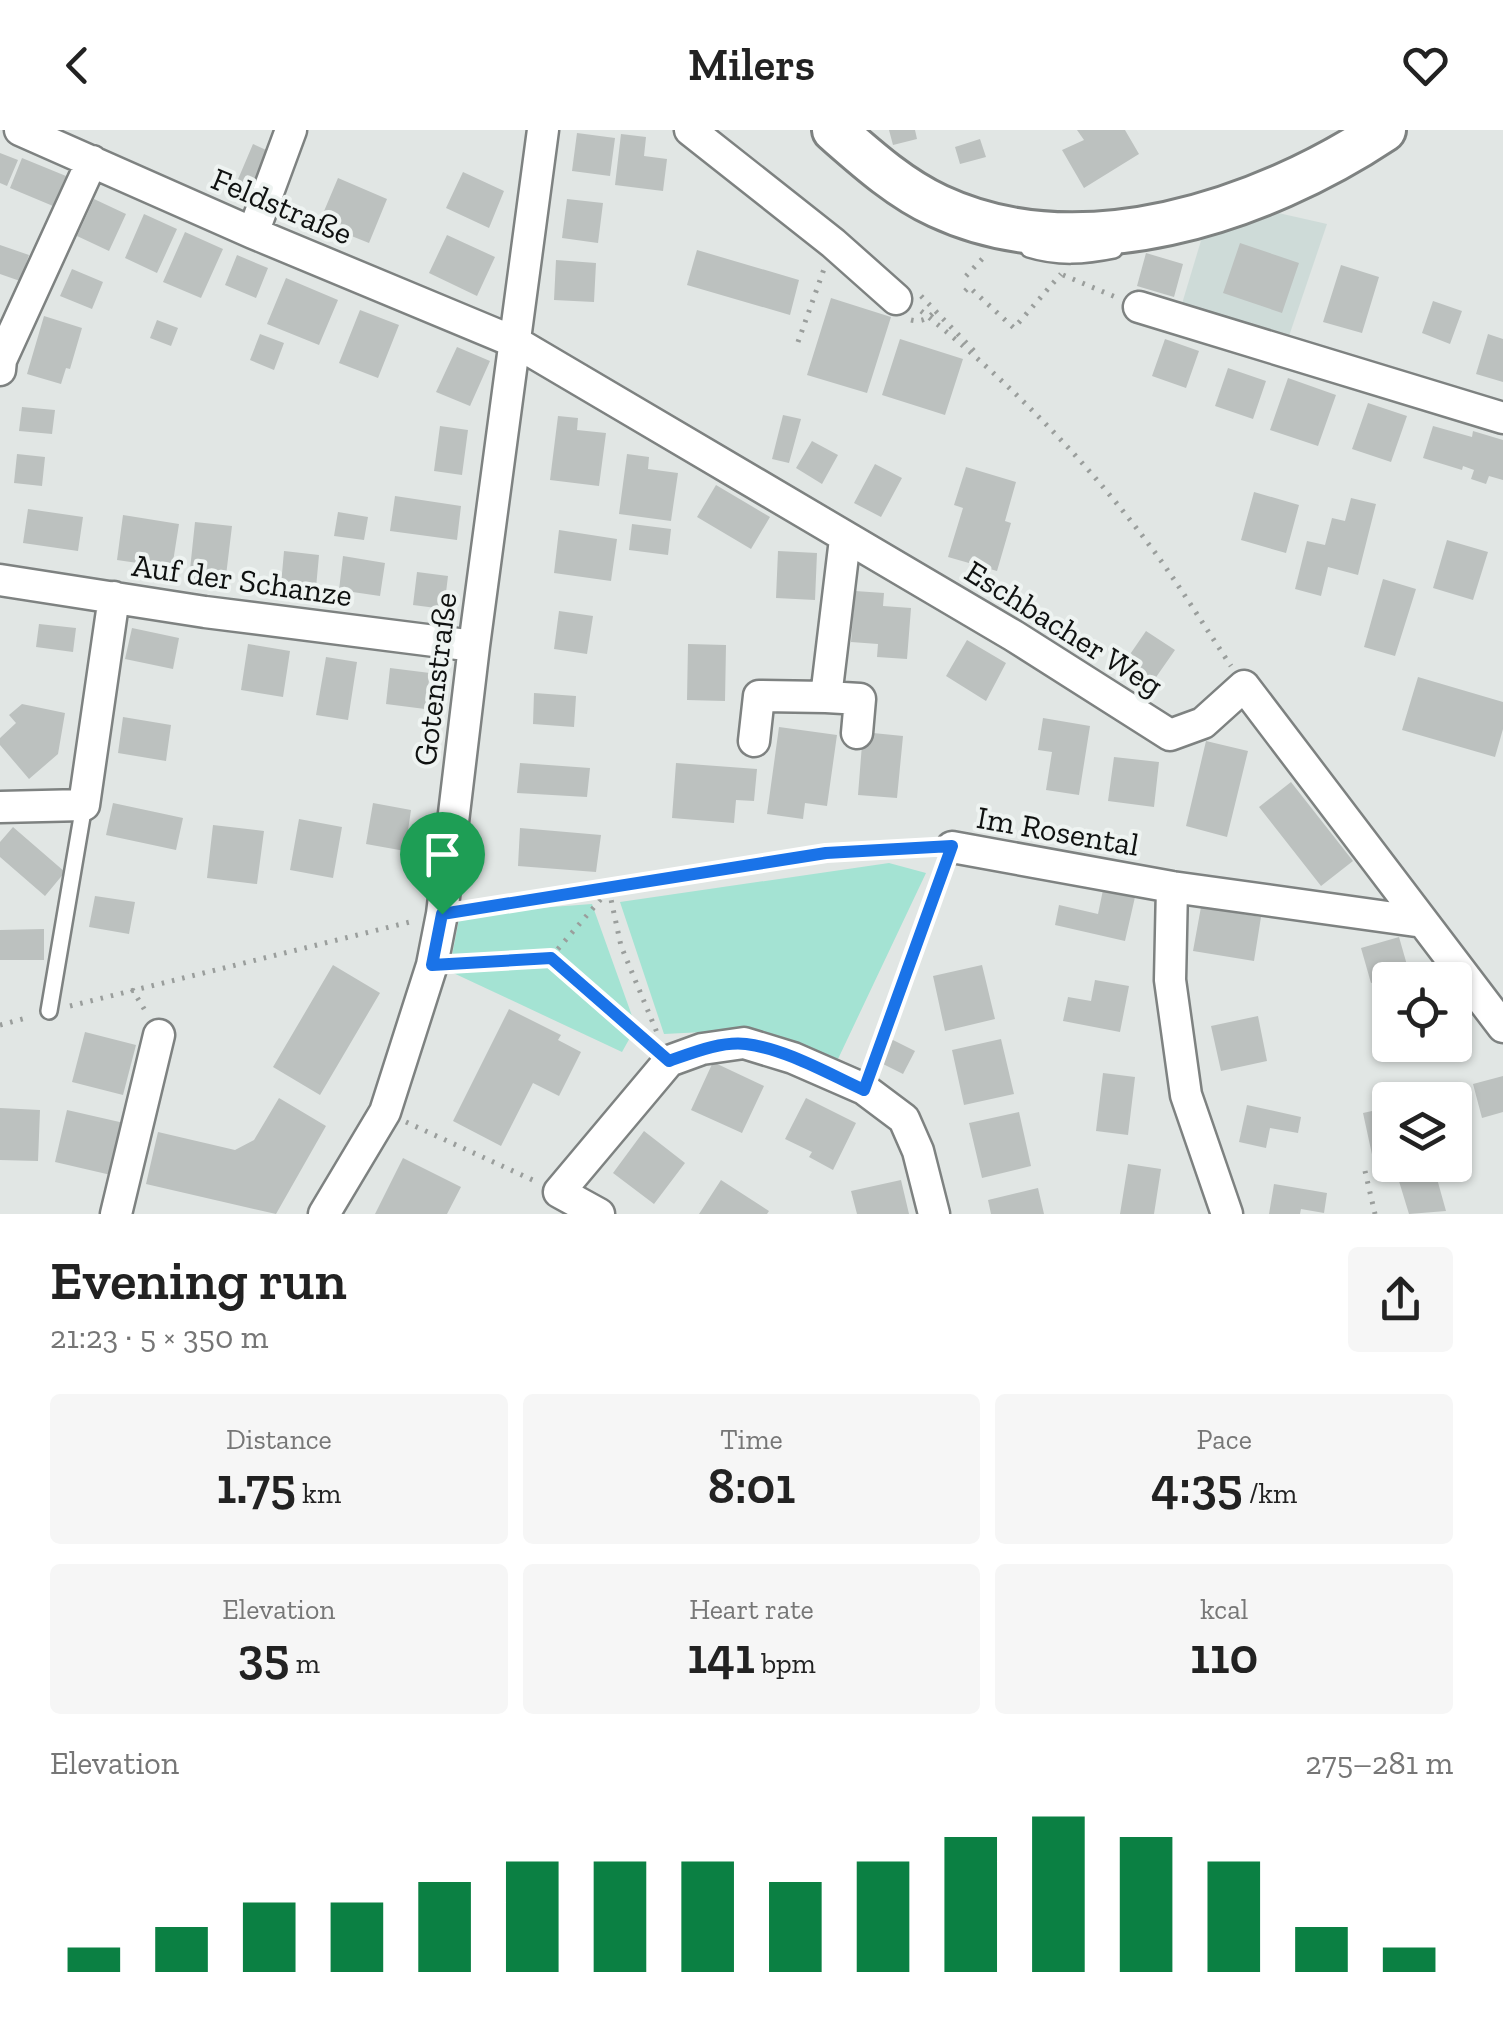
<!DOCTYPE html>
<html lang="en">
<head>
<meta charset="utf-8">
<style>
  :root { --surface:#fff; --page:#f6f6f6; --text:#222; --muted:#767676; --accent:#0b8043 }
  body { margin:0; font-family:"Zilla Slab",serif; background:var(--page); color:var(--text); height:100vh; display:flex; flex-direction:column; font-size:38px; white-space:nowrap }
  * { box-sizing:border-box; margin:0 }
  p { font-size:32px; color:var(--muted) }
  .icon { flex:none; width:55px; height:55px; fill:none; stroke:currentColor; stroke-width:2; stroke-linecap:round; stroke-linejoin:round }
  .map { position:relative; height:1084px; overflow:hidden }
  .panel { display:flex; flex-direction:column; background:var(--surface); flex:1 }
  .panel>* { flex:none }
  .buttons { position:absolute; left:1372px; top:832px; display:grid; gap:20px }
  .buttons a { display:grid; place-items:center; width:100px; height:100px; border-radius:10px; background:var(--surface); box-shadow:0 2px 8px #0004; font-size:50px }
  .pin { position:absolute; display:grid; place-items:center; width:85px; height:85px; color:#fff; margin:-102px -42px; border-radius:50% 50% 50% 0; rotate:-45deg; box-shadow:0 0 10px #0007 }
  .pin .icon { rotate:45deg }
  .round { display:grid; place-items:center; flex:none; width:105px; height:105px; border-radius:10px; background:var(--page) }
  .head { display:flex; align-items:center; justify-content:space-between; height:170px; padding:0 50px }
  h1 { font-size:55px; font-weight:600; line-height:75px }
  .figures { display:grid; grid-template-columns:repeat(3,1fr); gap:15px; height:170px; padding:10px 50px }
  .figures div { display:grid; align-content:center; border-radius:10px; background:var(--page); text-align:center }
  .figures b { font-size:50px; font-weight:600 }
  .figures small { font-size:28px; font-weight:400 }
  .figures p { font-size:28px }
  .chart { height:280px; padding:20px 50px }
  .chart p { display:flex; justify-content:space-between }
  .chart svg { width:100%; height:180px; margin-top:10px; stroke:var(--accent); stroke-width:6 }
  header { display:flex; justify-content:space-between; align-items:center; height:130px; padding:0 50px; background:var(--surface); font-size:45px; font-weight:600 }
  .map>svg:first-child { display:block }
  .built { fill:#cedbd8 }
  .green { fill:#a4e3d3 }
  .building { fill:#bcc1bf }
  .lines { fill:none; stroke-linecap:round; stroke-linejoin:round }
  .lane-casing { stroke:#7e8281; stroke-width:20 }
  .street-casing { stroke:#7e8281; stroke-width:35 }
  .secondary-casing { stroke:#7e8281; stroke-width:48 }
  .path { stroke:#9a9e9c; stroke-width:5; stroke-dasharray:2.5 8; stroke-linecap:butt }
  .lane { stroke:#fff; stroke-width:15 }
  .street { stroke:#fff; stroke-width:30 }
  .secondary { stroke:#fff; stroke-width:42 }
  .route-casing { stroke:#fff; stroke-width:20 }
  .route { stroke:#1a73e8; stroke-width:12 }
  .labels { text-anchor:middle; stroke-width:8; stroke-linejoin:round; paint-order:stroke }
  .street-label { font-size:32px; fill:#0f1110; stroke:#eef3f1 }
</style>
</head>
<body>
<header><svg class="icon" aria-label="back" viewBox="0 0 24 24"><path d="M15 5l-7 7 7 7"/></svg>Milers<svg class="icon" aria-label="heart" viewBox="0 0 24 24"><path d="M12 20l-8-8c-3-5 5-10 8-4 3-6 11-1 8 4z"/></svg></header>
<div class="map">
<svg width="1503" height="1084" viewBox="0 0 1503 1084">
  <rect width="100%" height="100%" fill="#e1e6e4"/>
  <path class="built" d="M1274,82L1327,94L1287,212L1181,177L1203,104Z"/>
  <path class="green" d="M889,733L926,743L838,929L802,914L744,900L664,904L620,772Z
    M592,774L636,897L622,922L449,841L460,784Z"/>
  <path class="building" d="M889,0H915L917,9L893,15Z
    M1077,0H1125L1139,24L1084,58L1062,20L1084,10Z
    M577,3L615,8L610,46L572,41Z
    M621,4L646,7L644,26L667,29L663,61L615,55Z
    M980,9L986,27L960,34L955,17Z
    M253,14L275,24L257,63L236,54Z
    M0,23L18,30L7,56L0,53Z
    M22,28L66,46L53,76L10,58Z
    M463,42L504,61L489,98L446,78Z
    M338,48L387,69L369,113L319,93Z
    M94,69L126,84L109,121L77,106Z
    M567,69L603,73L598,113L562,108Z
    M144,84L177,99L157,143L125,128Z
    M185,102L223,119L201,168L163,152Z
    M447,105L495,127L477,166L429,143Z
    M1240,113L1299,133L1282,183L1223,163Z
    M0,115L29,125L20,151L0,144Z
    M697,120L799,150L790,185L687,155Z
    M1146,123L1183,134L1174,167L1137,156Z
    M237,125L268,138L256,168L225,155Z
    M556,130L596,133L594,172L554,170Z
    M1341,135L1379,147L1362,203L1323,192Z
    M72,139L103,152L92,179L60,166Z
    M286,148L338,170L319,215L267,194Z
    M831,168L891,187L867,263L807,245Z
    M1433,171L1462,181L1450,214L1422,203Z
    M360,180L399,195L378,248L339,233Z
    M44,186L82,198L70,239L66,238L61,254L27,244Z
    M157,190L178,198L171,216L150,208Z
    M260,204L284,213L274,240L250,230Z
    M1488,204L1503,209V252L1476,244Z
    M900,209L963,229L945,285L882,265Z
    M1165,209L1199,221L1186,258L1152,246Z
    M457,217L490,231L470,276L436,262Z
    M1228,238L1266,251L1253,289L1215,276Z
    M1288,248L1336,265L1318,316L1270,300Z
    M1368,273L1407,286L1391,332L1352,319Z
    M22,277L55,280L52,304L19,301Z
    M783,285L801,289L789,333L772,329Z
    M558,286L578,288L577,300L606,303L599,356L550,350Z
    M440,296L468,300L462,345L434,341Z
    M1433,296L1472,307L1473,301L1503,310V350L1489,346L1486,354L1471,349L1474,340L1463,336L1462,340L1423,328Z
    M812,311L838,325L822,354L796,338Z
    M17,324L45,327L42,356L14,353Z
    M627,324L649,327L648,339L678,343L671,391L619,384Z
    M875,334L902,348L881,387L854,373Z
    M966,337L1016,352L1005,391L1011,393L997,441L948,427L963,378L954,375Z
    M716,355L770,387L751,419L697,387Z
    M1254,362L1299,375L1286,423L1241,410Z
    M395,366L461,376L457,410L390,401Z
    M1351,368L1376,374L1358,445L1328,437L1321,466L1295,459L1307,411L1325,415L1332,388L1345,391Z
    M28,379L83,387L78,421L23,413Z
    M338,382L368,387L364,410L334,406Z
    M123,385L179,394L172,438L117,430Z
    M195,392L232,396L225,454L189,449Z
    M632,394L671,399L668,425L629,420Z
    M559,400L617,409L611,451L554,443Z
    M1447,410L1488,422L1473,470L1433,458Z
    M284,421L319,425L316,458L281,455Z
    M778,421L817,423L815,470L776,468Z
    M343,426L385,433L380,466L339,460Z
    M417,442L448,446L444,479L413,475Z
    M1383,449L1416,459L1395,526L1364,517Z
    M855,461L884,463L883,476L911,478L907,529L877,527L878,514L851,512Z
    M559,481L593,486L587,524L554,519Z
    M39,494L76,498L73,522L36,517Z
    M132,498L179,508L173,539L125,529Z
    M1146,501L1175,520L1152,553L1124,533Z
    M967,510L1006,533L986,571L946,546Z
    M248,514L290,521L283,567L241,560Z
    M688,514L726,515L725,571L687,570Z
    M326,527L357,532L348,590L316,585Z
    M390,538L430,543L425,579L386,574Z
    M1418,547L1503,572V599L1495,627L1402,600Z
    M534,563L576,566L574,597L533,594Z
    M22,574L65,583L58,624L29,649L0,615V608L16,593L9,585Z
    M123,587L171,595L166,631L118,623Z
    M1043,588L1090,596L1079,665L1046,660L1052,622L1038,620Z
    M779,597L837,605L827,676L805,673L803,689L767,684Z
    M863,602L903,606L897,668L858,665Z
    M1206,611L1248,621L1227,707L1186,696Z
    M1114,627L1159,632L1154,677L1108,671Z
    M520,633L590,638L587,667L517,663Z
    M676,633L757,639L754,671L736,670L734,693L672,688Z
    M1291,652L1353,731L1321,756L1259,677Z
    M113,673L183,688L176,720L106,705Z
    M373,673L411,680L405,721L366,714Z
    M299,689L342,697L333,748L290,740Z
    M213,695L264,701L257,754L207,748Z
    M13,697L65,742L45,766L0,727V712Z
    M520,698L601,705L596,742L518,736Z
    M1103,760L1135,767L1125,811L1055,795L1059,775L1098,784Z
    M95,766L135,772L129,804L89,797Z
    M1201,777L1261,787L1254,831L1193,821Z
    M44,799V830H0V800Z
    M1399,807L1409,842L1371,853L1361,818Z
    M333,835L380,863L320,965L273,937Z
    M982,835L995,889L945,901L933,846Z
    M1095,850L1129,856L1120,902L1063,891L1068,867L1091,871Z
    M509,879L561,905L558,910L581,922L559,966L533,953L501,1016L453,991Z
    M1458,881L1467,923L1419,932L1415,915H1455V882Z
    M1258,886L1267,931L1221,941L1211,896Z
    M85,902L136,915L123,965L72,952Z
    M891,909L915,921L903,944L879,932Z
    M1001,909L1014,964L964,975L952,920Z
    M713,932L764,956L742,1003L691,980Z
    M1103,943L1135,947L1128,1005L1096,1001Z
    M1503,946V982L1482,988L1473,954Z
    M279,968L326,996L276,1084L146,1054L158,1002L235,1020L254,1010Z
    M806,968L856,993L833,1040L809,1027L812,1022L785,1009Z
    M1247,975L1301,987L1298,1003L1270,998L1266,1018L1239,1012Z
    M1390,977V1025L1373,1029L1363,983Z
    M0,978L40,980L38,1031L0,1030Z
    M67,980L124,993L111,1045L55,1032Z
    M1019,982L1031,1036L982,1048L969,993Z
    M644,1001L685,1033L654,1074L613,1043Z
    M403,1028L461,1057L447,1084H375Z
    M1128,1034L1161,1039L1154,1084H1120Z
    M1434,1038L1446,1081L1409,1084L1398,1048Z
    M721,1050L769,1081L767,1084H699Z
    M901,1050L909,1084H857L851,1061Z
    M1274,1054L1327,1063L1324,1083L1301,1079L1300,1084H1269Z
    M1038,1058L1044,1084H991L988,1070Z"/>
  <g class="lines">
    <defs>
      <path id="lane" d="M1029,119C1058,128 1085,126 1114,120
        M49,881L84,675"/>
      <path id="street" d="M20,0L253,103L517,213L1014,506L1170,605L1203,593L1244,556L1503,897
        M690,0L833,113L896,169
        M253,103L291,0
        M1139,177L1503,288
        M0,240L1,230L92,31
        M0,450L205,482L474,516
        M826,567L860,569L857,603
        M754,611L759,566L826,567L845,409
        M0,677L84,675L114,467
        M952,717L1172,757L1423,792
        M1172,757L1170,850L1186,965L1227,1084
        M116,1084L159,905
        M324,1084L385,982L432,835L442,784L474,516L543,0
        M599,1084L559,1062L669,931L702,919L744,913L793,928L864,959L904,989L918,1021L934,1084"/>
      <path id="secondary" d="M834,0C866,28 899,58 938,76C1079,142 1261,82 1384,0"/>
    </defs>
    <use href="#lane" class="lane-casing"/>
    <use href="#street" class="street-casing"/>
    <use href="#secondary" class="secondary-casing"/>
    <path class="path" d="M1063,145L1118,168
      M966,146L985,126
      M965,161L969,157L1014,198L1061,144
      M921,166L979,226
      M921,181C1010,252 1092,336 1159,428C1184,463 1207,500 1231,536
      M911,190C923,193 930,187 938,178
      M798,212L824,139
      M609,760L621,816L658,905
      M468,780L825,723L928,718
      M551,827L607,762
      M457,833L551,827L648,913
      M132,859L146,882
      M70,876L414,791
      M0,895L30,887
      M873,933L943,742
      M406,992L537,1052
      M1365,1041L1375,1084"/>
    <use href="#lane" class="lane"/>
    <use href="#street" class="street"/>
    <use href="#secondary" class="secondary"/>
  </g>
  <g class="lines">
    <defs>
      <path id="route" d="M952,716L864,960C827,943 786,919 746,914C721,911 692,923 669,931L551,828L432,835L442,784L826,723Z"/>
    </defs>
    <use href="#route" class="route-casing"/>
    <use href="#route" class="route"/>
  </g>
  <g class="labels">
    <g class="street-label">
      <text transform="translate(282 76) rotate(23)" y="11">Feldstraße</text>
      <text transform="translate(242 450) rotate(8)" y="11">Auf der Schanze</text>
      <text transform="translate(1064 498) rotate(32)" y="11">Eschbacher Weg</text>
      <text transform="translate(435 549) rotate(-83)" y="11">Gotenstraße</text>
      <text transform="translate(1058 701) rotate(10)" y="11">Im Rosental</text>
    </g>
  </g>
</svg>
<div class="buttons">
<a><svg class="icon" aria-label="locate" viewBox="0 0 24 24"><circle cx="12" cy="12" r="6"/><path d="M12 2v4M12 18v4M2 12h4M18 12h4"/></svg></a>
<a><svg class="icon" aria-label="layers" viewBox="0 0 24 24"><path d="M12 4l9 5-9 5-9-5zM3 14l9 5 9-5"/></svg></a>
</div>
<div class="pin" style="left:442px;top:784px;background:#1e9e55"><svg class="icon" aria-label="arrive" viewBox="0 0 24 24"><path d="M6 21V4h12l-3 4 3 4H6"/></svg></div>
</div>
<section class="panel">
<div class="head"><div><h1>Evening run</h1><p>21:23 · 5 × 350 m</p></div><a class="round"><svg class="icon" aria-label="share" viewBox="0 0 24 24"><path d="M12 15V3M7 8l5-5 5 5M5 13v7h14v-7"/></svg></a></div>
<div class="figures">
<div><p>Distance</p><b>1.75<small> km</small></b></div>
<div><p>Time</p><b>8:01</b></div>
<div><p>Pace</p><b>4:35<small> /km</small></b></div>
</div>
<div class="figures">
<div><p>Elevation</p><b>35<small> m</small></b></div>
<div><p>Heart rate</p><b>141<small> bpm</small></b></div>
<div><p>kcal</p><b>110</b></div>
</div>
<div class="chart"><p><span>Elevation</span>275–281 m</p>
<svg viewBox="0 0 160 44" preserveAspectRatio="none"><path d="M5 44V38M15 44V33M25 44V27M35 44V27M45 44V22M55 44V17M65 44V17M75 44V17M85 44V22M95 44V17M105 44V11M115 44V6M125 44V11M135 44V17M145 44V33M155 44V38"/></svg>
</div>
</section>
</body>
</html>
